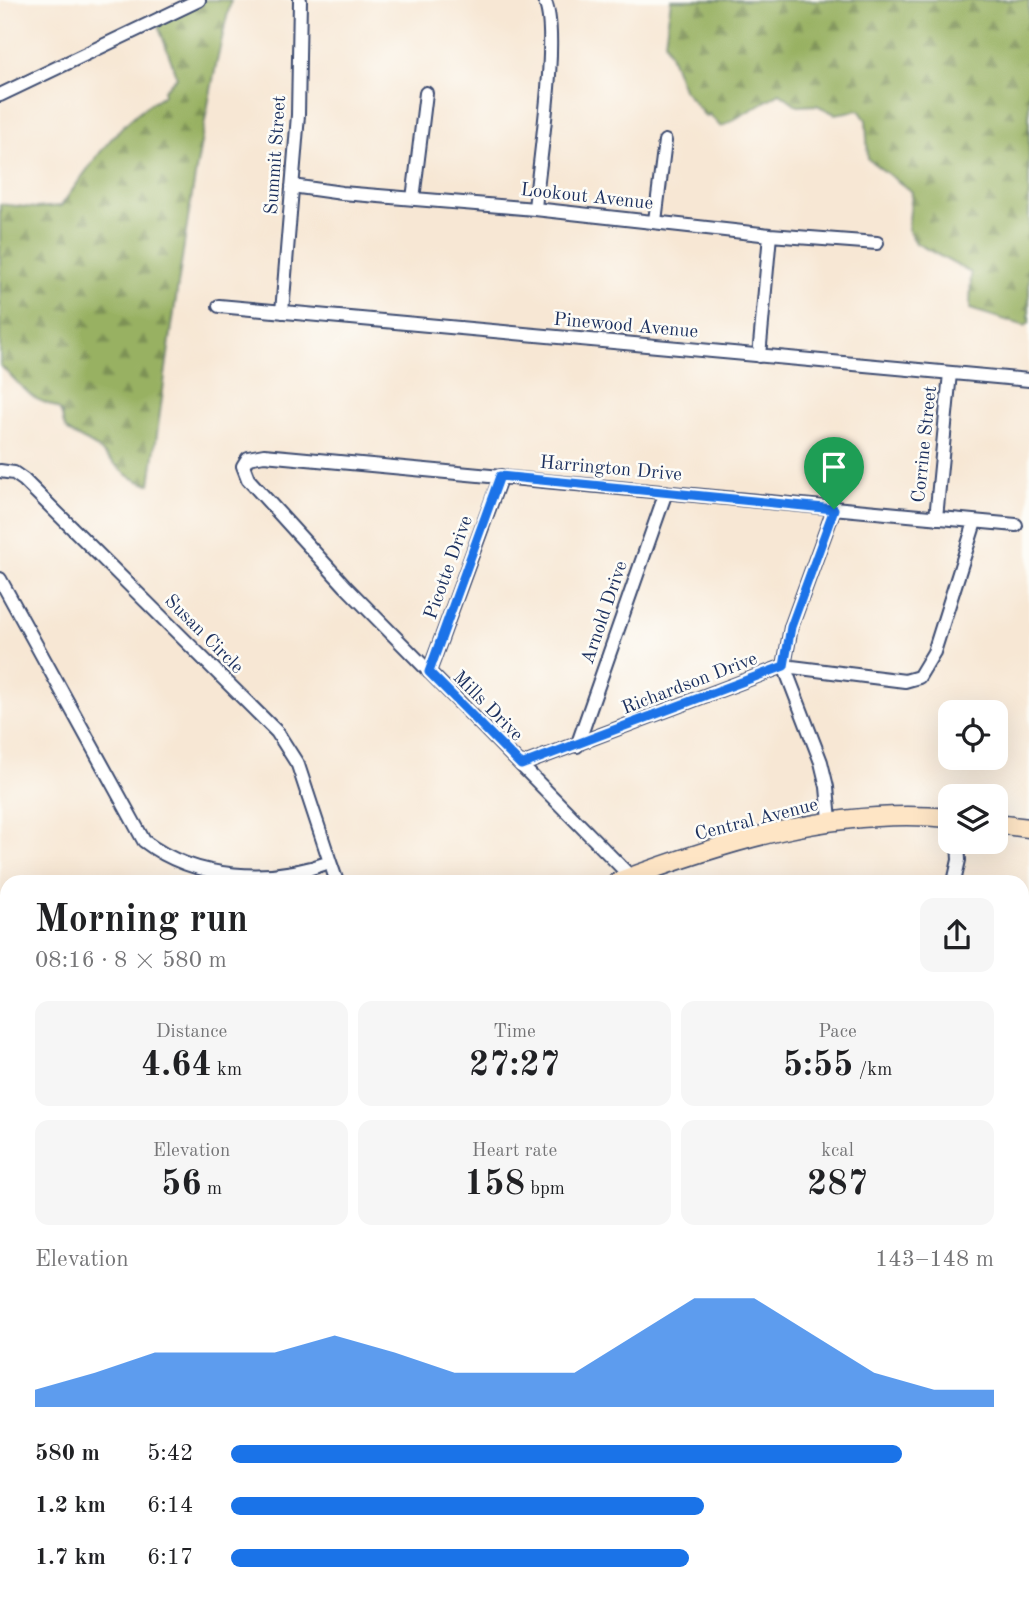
<!DOCTYPE html>
<html lang="en">
<head>
<meta charset="utf-8">
<style>
  :root { --surface:#fff; --page:#f6f6f6; --text:#202124; --muted:#757577; --accent:#1a73e8 }
  body { margin:0; font-family:"Old Standard TT",serif; background:var(--page); color:var(--text); height:100vh; display:flex; flex-direction:column; font-size:26px; white-space:nowrap }
  * { box-sizing:border-box; margin:0 }
  p { font-size:23px; color:var(--muted) }
  .icon { flex:none; width:38px; height:38px; fill:none; stroke:currentColor; stroke-width:2; stroke-linecap:round; stroke-linejoin:round }
  .map { position:relative; flex:1; overflow:hidden }
  .side { position:absolute; left:0px; top:875px; width:1029px; height:726px; display:flex; flex-direction:column; background:var(--surface); border-radius:21px 21px 0 0; box-shadow:0 7px 28px #0002 }
  .side>* { flex:none }
  .buttons { position:absolute; left:938px; top:700px; display:grid; gap:14px }
  .buttons a { display:grid; place-items:center; width:70px; height:70px; border-radius:14px; background:var(--surface); box-shadow:0 7px 28px #0002; font-size:35px }
  .pin { position:absolute; display:grid; place-items:center; width:60px; height:60px; color:#fff; margin:-72px -30px; border-radius:50% 50% 50% 0; rotate:-45deg; box-shadow:0 0 7px #0007 }
  .pin .icon { rotate:45deg }
  .round { display:grid; place-items:center; flex:none; width:74px; height:74px; border-radius:14px; background:var(--page) }
  .overview { display:flex; align-items:center; justify-content:space-between; height:119px; padding:0 35px }
  h1 { font-size:38px; font-weight:800; line-height:52px }
  .stats { display:grid; grid-template-columns:repeat(3,1fr); gap:10px; height:119px; padding:7px 35px }
  .stats div { display:grid; align-content:center; border-radius:14px; background:var(--page); text-align:center }
  .stats b { font-size:35px; font-weight:800 }
  .stats small { font-size:19px; font-weight:400 }
  .stats p { font-size:19px }
  .chart { height:196px; padding:14px 35px }
  .chart p { display:flex; justify-content:space-between }
  .chart svg { width:100%; height:126px; margin-top:7px; fill:var(--accent); opacity:.7 }
  ul { padding:0 35px; list-style:none; font-size:23px }
  li { display:grid; grid-template-columns:112px 84px 1fr; align-items:center; height:52px }
  li i { height:18px; border-radius:9px; background:var(--accent) }
  .map>svg:first-child { display:block }
  .forest { fill:url(#forest-firs); stroke:#5a7060; stroke-width:2 }
  .lines { fill:none; stroke-linecap:round; stroke-linejoin:round }
  .lane-casing { stroke:#3c4b70; stroke-width:10 }
  .street-casing { stroke:#3c4b70; stroke-width:16 }
  .secondary-casing { stroke:#3c4b70; stroke-width:21 }
  .lane { stroke:#fff; stroke-width:6 }
  .street { stroke:#fff; stroke-width:12 }
  .secondary { stroke:#fee5c5; stroke-width:18 }
  .route-casing { stroke:#fff; stroke-width:14 }
  .route { stroke:#1a73e8; stroke-width:9 }
  .labels { text-anchor:middle; stroke-width:5; stroke-linejoin:round; paint-order:stroke }
  .street-label { font-size:19px; fill:#1b2f5e; stroke:#fdfcf7 }
</style>
</head>
<body>
<div class="map">
<svg width="1029" height="1601" viewBox="0 0 1029 1601">
  <defs>
    <pattern id="forest-firs" width="22" height="20" patternUnits="userSpaceOnUse" patternTransform="scale(1.75)"><rect width="22" height="20" fill="#98b162"/><path d="M5 1l3.5 6h-7zM16 11l3.5 6h-7z" fill="#7b9054"/></pattern>
  </defs>
  <rect width="100%" height="100%" fill="#fdfcf7"/>
  <filter id="ink" filterUnits="userSpaceOnUse"><feTurbulence type="fractalNoise" baseFrequency=".0143" numOctaves="2"/><feDisplacementMap in="SourceGraphic" scale="14" xChannelSelector="R" yChannelSelector="G"/><feConvolveMatrix kernelMatrix="1 2 1 2 8 2 1 2 1" color-interpolation-filters="sRGB"/></filter>
  <filter id="wash" filterUnits="userSpaceOnUse"><feTurbulence type="fractalNoise" baseFrequency=".00686" numOctaves="4" result="noise"/><feDisplacementMap in="SourceGraphic" scale="28" xChannelSelector="R" yChannelSelector="G"/><feGaussianBlur stdDeviation="1.57" result="paint"/><feColorMatrix in="noise" values="0 0 0 0 0 0 0 0 0 0 0 0 0 0 0 0 0 1.4 0 .05"/><feComposite in="paint" operator="in"/></filter>
  <g filter="url(#wash)">
    <rect width="100%" height="100%" fill="#f7e7d4"/>
    <path class="forest" d="M203,0H231C192,159 173,323 150,484C128,482 114,461 97,448C88,441 77,438 68,431C60,425 66,414 57,408C49,403 39,402 32,396C21,387 10,375 0,365V204L36,208L61,206C91,165 118,120 164,95V90L177,77L157,22Z
      M671,0H1029V323L1025,326L970,309L971,273L916,243L908,229L912,192L868,159L866,120L859,110L835,114L817,105L798,106L780,93L721,127L709,114L706,117L683,89L665,41Z
      M7,1282V1373C0,1344 0,1316 0,1286Z
      M1022,1359L1029,1362V1601H699L691,1594H1022Z
      M328,1594H513L524,1601H328Z"/>
  </g>
  <g filter="url(#ink)">
    <g class="lines">
      <defs>
        <path id="lane" d="M0,1233L7,1241"/>
        <path id="street" d="M0,95L199,0
          M292,186L342,193L535,209L770,235L877,243
          M413,199L426,93
          M535,209C538,168 561,29 544,0
          M655,221L665,141
          M219,306L1029,380
          M282,312L298,115L300,0
          M759,356L770,235
          M0,471L14,473L24,480L277,732L298,765L330,862C271,884 195,880 144,841L0,579
          M936,518L950,373
          M429,672L501,476
          M577,746L666,492
          M521,765L784,666L905,681L919,677L934,652L975,522
          M830,820L827,787L821,762L784,666L791,627L834,509
          M330,862L337,882
          M631,877L346,587L248,479L243,466L248,458L264,455L1016,525
          M954,882L959,860L958,842
          M0,1512L7,1534
          M0,1552H7
          M108,1601V1594
          M237,1601V1594"/>
        <path id="secondary" d="M996,824L1029,828
          M617,882C725,842 834,807 950,818
          M0,1097L7,1094"/>
      </defs>
      <use href="#lane" class="lane-casing"/>
      <use href="#street" class="street-casing"/>
      <use href="#secondary" class="secondary-casing"/>
      <use href="#lane" class="lane"/>
      <use href="#street" class="street"/>
      <use href="#secondary" class="secondary"/>
    </g>
  </g>
  <g class="lines" filter="url(#ink)">
    <defs>
      <path id="route" d="M500,476L834,509L791,627L784,666L521,765L429,672Z"/>
    </defs>
    <use href="#route" class="route-casing"/>
    <use href="#route" class="route"/>
  </g>
  <g class="labels">
    <g class="street-label">
      <text transform="translate(274 155) rotate(-86)" y="7">Summit Street</text>
      <text transform="translate(587 195) rotate(6)" y="7">Lookout Avenue</text>
      <text transform="translate(626 324) rotate(5)" y="7">Pinewood Avenue</text>
      <text transform="translate(923 444) rotate(-84)" y="7">Corrine Street</text>
      <text transform="translate(611 467) rotate(5)" y="7">Harrington Drive</text>
      <text transform="translate(447 567) rotate(-70)" y="7">Picotte Drive</text>
      <text transform="translate(603 612) rotate(-71)" y="7">Arnold Drive</text>
      <text transform="translate(205 633) rotate(45)" y="7">Susan Circle</text>
      <text transform="translate(689 682) rotate(-21)" y="7">Richardson Drive</text>
      <text transform="translate(489 705) rotate(45)" y="7">Mills Drive</text>
      <text transform="translate(756 818) rotate(-14)" y="7">Central Avenue</text>
    </g>
  </g>
</svg>
<div class="buttons">
<a><svg class="icon" aria-label="locate" viewBox="0 0 24 24"><circle cx="12" cy="12" r="6"/><path d="M12 2v4M12 18v4M2 12h4M18 12h4"/></svg></a>
<a><svg class="icon" aria-label="layers" viewBox="0 0 24 24"><path d="M12 4l9 5-9 5-9-5zM3 14l9 5 9-5"/></svg></a>
</div>
<div class="pin" style="left:834px;top:509px;background:#1e9e55"><svg class="icon" aria-label="arrive" viewBox="0 0 24 24"><path d="M6 21V4h12l-3 4 3 4H6"/></svg></div>
<section class="side">
<div class="overview"><div><h1>Morning run</h1><p>08:16 · 8 × 580 m</p></div><a class="round"><svg class="icon" aria-label="share" viewBox="0 0 24 24"><path d="M12 15V3M7 8l5-5 5 5M5 13v7h14v-7"/></svg></a></div>
<div class="stats">
<div><p>Distance</p><b>4.64<small> km</small></b></div>
<div><p>Time</p><b>27:27</b></div>
<div><p>Pace</p><b>5:55<small> /km</small></b></div>
</div>
<div class="stats">
<div><p>Elevation</p><b>56<small> m</small></b></div>
<div><p>Heart rate</p><b>158<small> bpm</small></b></div>
<div><p>kcal</p><b>287</b></div>
</div>
<div class="chart"><p><span>Elevation</span>143–148 m</p>
<svg viewBox="0 0 160 44" preserveAspectRatio="none"><path d="M0 44V38L10 32L20 25L30 25L40 25L50 19L60 25L70 32L80 32L90 32L100 19L110 6L120 6L130 19L140 32L150 38L160 38V44z"/></svg>
</div>
<ul>
<li><b>580 m</b>5:42<i style="width:88%"></i></li>
<li><b>1.2 km</b>6:14<i style="width:62%"></i></li>
<li><b>1.7 km</b>6:17<i style="width:60%"></i></li>
</ul>
</section>
</div>
</body>
</html>
